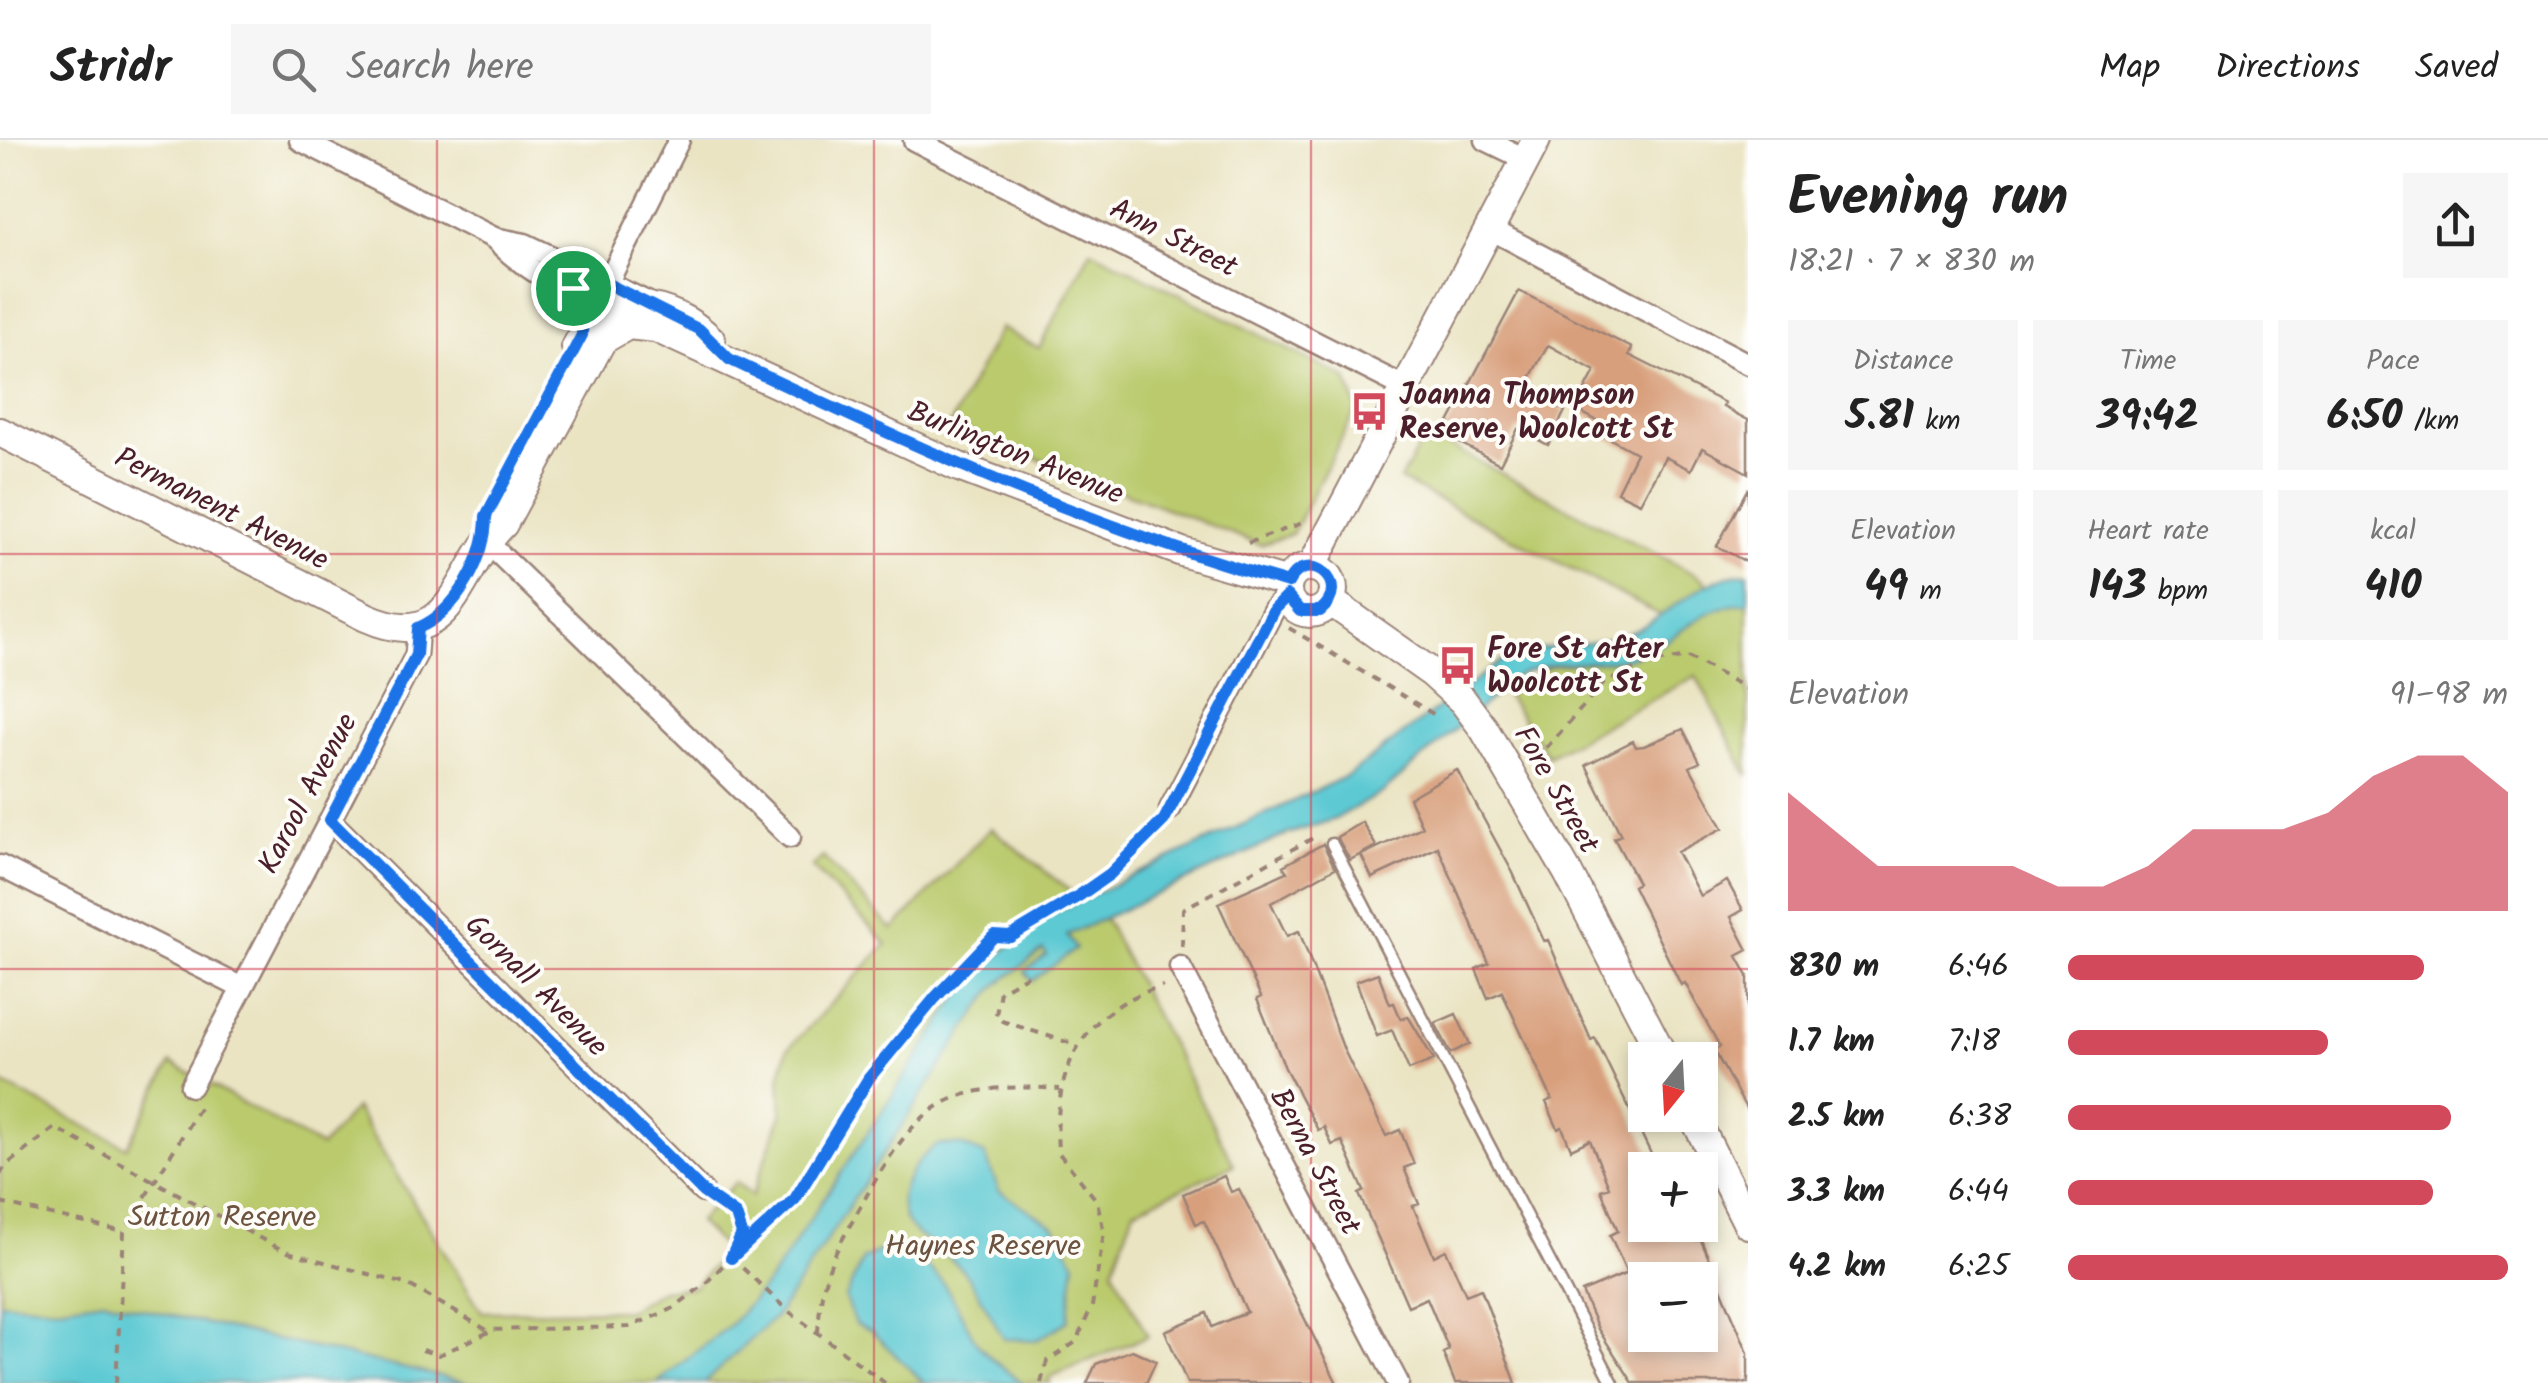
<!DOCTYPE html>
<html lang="en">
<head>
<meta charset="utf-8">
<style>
  :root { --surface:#fff; --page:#f6f6f6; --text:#222; --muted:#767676; --line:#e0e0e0; --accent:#d1495b }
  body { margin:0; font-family:Kalam,sans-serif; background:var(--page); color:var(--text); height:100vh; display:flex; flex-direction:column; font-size:38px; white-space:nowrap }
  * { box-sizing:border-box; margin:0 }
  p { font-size:32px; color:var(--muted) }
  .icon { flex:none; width:55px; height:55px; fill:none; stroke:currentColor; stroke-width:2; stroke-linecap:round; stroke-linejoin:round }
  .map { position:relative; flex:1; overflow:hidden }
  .side { display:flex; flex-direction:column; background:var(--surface); width:800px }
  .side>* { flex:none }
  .needle { width:65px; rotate:198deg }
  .tools { position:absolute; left:1628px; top:902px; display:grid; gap:20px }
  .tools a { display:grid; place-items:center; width:90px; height:90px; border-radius:0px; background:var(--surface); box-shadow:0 5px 15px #0003; font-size:50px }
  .pin { position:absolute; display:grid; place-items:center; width:85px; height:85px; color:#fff; margin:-42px; border:5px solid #fff; border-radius:50%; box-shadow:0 2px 10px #0007 }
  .round { display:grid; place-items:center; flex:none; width:105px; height:105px; border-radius:0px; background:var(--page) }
  .headline { display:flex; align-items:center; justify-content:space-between; height:170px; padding:0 40px }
  h1 { font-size:55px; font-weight:800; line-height:75px }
  .stats { display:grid; grid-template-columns:repeat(3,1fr); gap:15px; height:170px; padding:10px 40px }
  .stats div { display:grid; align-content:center; border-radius:0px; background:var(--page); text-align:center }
  .stats b { font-size:42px; font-weight:800 }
  .stats small { font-size:28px; font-weight:400 }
  .stats p { font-size:28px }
  .chart { height:280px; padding:20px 40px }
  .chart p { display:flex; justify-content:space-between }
  .chart svg { width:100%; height:180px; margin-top:10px; fill:var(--accent); opacity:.7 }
  ul { padding:0 40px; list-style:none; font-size:32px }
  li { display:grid; grid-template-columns:160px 120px 1fr; align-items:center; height:75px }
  li i { height:25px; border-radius:12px; background:var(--accent) }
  header { display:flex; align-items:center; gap:60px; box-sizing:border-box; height:140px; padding:0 50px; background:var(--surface); border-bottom:2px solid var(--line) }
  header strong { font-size:48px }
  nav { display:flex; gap:55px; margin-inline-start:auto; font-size:35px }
  .search { width:700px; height:90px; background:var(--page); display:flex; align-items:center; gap:25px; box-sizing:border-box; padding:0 35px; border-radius:0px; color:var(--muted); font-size:38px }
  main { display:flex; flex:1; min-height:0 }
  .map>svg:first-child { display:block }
  .green { fill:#baca6d; stroke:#82744c; stroke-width:2.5 }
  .water { fill:#5cc9d3; stroke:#53747f; stroke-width:2.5 }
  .building { fill:#d89f7b; fill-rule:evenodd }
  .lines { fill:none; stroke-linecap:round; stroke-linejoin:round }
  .lane-casing { stroke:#9a8277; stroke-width:15 }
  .street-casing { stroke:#9a8277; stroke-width:25 }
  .secondary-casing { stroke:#9a8277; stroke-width:32 }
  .path { stroke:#9a8277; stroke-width:4; stroke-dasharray:8 8; stroke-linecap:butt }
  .lane { stroke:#fff; stroke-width:10 }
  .street { stroke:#fff; stroke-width:20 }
  .secondary { stroke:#fff; stroke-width:28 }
  .route-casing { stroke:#fff; stroke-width:20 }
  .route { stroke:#1a73e8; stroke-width:12 }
  .grid { fill:none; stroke:#d1495b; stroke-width:2.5; stroke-opacity:0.55 }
  .labels { text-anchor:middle; stroke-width:8; stroke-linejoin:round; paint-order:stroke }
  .street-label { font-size:30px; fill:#4a1f2b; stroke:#fdfcf7 }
  .poi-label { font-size:30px; font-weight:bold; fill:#4a1f2b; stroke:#fdfcf7; text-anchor:start }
  .park-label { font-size:30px; fill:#6c523f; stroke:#fdfcf7 }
</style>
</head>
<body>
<header>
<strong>Stridr</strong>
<div class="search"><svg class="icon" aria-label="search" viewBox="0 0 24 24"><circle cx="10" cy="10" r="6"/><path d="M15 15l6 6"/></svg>Search here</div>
<nav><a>Map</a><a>Directions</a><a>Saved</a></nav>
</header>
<main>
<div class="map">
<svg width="1748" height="1243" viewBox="0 0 1748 1243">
  <rect width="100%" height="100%" fill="#fdfcf7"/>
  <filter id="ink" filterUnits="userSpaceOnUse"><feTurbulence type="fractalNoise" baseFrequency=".01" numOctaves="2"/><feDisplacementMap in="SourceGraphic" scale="20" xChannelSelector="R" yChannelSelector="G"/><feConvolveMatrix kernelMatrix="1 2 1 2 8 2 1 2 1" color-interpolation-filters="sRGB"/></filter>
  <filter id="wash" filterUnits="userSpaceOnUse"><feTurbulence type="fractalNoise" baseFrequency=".0048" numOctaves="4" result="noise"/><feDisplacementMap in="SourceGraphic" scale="40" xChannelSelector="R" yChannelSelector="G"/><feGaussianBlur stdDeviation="2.25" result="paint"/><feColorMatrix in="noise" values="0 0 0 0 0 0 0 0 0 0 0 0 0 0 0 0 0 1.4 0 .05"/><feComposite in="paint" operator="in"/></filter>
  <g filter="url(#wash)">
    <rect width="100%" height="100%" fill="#eae4c3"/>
    <path class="green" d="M1091,110L1347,239L1357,269L1292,394L1261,405L950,285L1000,188L1039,208Z
      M1426,294L1700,437L1727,461H1748V636L1696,536L1548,616L1506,555L1550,526L1610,520L1681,486L1400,340Z
      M991,688L1105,779L1234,1025L1134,1070L1113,1129L1148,1196L1050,1237V1243H468L103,1160L57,1167L0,1162V943L127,1007L171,923L321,1007L355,968L482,1172L627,1170L662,1150L693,1147L727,1111L698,1082L736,1042L752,1056L782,974L780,938L787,910L887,804L812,727L823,717L893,790Z"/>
    <path class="water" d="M1748,433V463C1693,467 1683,500 1637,515C1596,528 1556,516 1517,536L1383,652L1335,679L1288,694L1067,795L1076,809L1032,841L1025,831L1047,815L1043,810L996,846L976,873L778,1174L704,1243H657L731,1184L770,1140L971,837L1050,774L1347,636L1501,521C1540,503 1583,509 1624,495C1670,479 1695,436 1748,433Z
      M939,1004L961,1005L985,1015L999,1051L1054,1086L1075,1122L1068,1181L1037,1200L1004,1199C991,1177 980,1152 964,1132C952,1116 931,1106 916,1093C884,1065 911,1021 939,1004Z
      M888,1107C940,1120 951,1157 975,1200C985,1216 1007,1230 1021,1243H924L872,1192L855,1184L845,1158L863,1119Z
      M103,1160L468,1243H0V1162L57,1167Z"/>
    <g id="blocks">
      <path class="building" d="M1519,151L1632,208L1629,215L1725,263L1723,267L1748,280V333L1702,308L1691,330L1665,317L1640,363L1617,352L1636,313L1605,296L1609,287L1575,269L1595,231L1548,205L1524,249L1565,271L1548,305L1518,289L1500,324L1443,294Z
        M1748,348V423L1717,406Z
        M1683,589L1700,622L1690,627L1723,688L1677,712L1700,756L1727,741L1743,770L1731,777L1748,810L1737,816L1748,836V972L1714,910L1720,907L1685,843L1681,845L1633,746L1638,743L1614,698L1621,695L1586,625L1633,601L1636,607L1644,606Z
        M1457,630L1513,733L1544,801L1548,800L1591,900L1595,898L1653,1018L1657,1030H1645V1085H1686L1694,1101L1701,1100L1748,1213V1243H1633L1598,1189L1582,1152L1627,1133L1610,1095L1618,1091L1601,1050L1609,1047L1590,1000L1571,1009L1562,987L1558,989L1546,962L1552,959L1502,852L1488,858L1476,829L1489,823L1438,707L1372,738L1361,715L1422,687L1409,658ZM1645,1140H1700V1195H1645Z
        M1362,682L1376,706L1350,720L1337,697Z
        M1323,704L1335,728L1271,763L1287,796L1299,791L1344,910L1386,996L1400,990L1414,1024L1404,1028L1419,1064L1413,1066L1434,1116L1446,1110L1466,1155L1481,1149L1516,1243H1455L1443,1213L1449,1210L1427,1158L1408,1166L1359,1054L1364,1051L1342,1001L1332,1005L1324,987L1318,990L1285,928L1257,859L1261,857L1218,763L1287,732L1283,726Z
        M1378,833L1390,864L1394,863L1401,879L1408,876L1434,920L1409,930L1392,890L1377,896L1356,841Z
        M1456,874L1470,904L1451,913L1435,883Z
        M1224,1036L1231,1052L1239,1049L1252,1074L1337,1243H1187L1165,1191L1207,1173L1212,1187L1247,1172L1204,1081L1196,1084L1183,1054Z
        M1132,1210L1156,1221L1146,1243H1087L1096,1224Z"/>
    </g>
  </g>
  <g filter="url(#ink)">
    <use href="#blocks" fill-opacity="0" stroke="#9a8277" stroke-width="2.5"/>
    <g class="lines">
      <defs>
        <path id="lane" d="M1332,704L1613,1243"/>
        <path id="street" d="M300,0L494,98L525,104L651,164
          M914,0L1406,248
          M1486,0L1525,19
          M1490,89L1748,224
          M494,98C519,124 567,161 605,144
          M586,186L679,0
          M486,401L790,697
          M1170,669L1274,469L1287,455
          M330,680L703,1052
          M0,726L240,847
          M1180,827L1398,1243
          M191,946L416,515L418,488"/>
        <path id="secondary" d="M576,207C606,149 670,160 711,200
          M0,292L366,477C455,517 455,431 503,384L602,200L628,185L656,188L959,327L1182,412L1288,443
          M1312,426L1536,0
          M1287 450a23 23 0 1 1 46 0a23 23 0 1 1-46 0Z
          M1330,461L1432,533L1463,561L1484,589L1568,733L1665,920
          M1693,975L1748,1084"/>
      </defs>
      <use href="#lane" class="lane-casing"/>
      <use href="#street" class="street-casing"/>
      <use href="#secondary" class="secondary-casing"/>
      <path class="path" d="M1248,403L1305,382
        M1289,488L1440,578
        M1532,616L1548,606L1604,543L1645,524L1688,517L1748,549
        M1182,806L1183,769L1313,698L1318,700
        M1028,835L1000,851L996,875L1002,881L1076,905
        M0,1035L5,1026L55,988L284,1111L409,1145L487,1190L629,1187L672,1169L705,1144L731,1117L741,1094L736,1075L719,1063
        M0,1063L124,1092
        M735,1114L795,1059L869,939L935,857L994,796C1031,798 1132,717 1158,687
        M731,1117L787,1170L885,1243
        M818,1193C821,1135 831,1120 858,1071C914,970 938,940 1060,949
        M422,1210L439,1215L491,1191
        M116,1243L124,1092L201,965
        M1041,1243L1047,1221L1076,1202L1092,1166L1104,1092L1097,1061L1058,1012C1053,931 1080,870 1163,846"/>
      <use href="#lane" class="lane"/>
      <use href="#street" class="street"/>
      <use href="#secondary" class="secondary"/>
    </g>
  </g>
  <g class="lines" filter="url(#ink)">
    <defs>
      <path id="route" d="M606,143L700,190L729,219C911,306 1093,388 1288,443C1307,406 1354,444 1320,471H1300L1287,456L1274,469L1164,680L1110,734L1080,755L1010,797L994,796L935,858L869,938L795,1059L731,1118L742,1094L736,1075L703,1052L330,680L416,515L418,488C458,471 486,417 486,376L582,195L583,162L573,148L592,150Z"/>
    </defs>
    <use href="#route" class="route-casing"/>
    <use href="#route" class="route"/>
  </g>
  <path class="grid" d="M437,0V1243M874,0V1243M1311,0V1243M0,414H1748M0,829H1748"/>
  <defs>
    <symbol id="bus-bare" viewBox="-9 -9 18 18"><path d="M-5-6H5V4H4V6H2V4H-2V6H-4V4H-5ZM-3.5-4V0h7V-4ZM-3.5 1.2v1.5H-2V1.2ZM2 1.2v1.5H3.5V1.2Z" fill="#d1495b" stroke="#fdfcf7" stroke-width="2.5" paint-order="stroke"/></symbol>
  </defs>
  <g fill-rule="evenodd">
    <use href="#bus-bare" x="1342" y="244" width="55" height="55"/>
    <use href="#bus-bare" x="1430" y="498" width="55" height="55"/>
  </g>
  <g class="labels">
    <g class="street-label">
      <text transform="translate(1174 97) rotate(27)" y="10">Ann Street</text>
      <text transform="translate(1016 312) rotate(22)" y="10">Burlington Avenue</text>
      <text transform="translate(222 368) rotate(27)" y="10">Permanent Avenue</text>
      <text transform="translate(1557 649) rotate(60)" y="10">Fore Street</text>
      <text transform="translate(307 653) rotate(-62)" y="10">Karool Avenue</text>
      <text transform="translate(537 845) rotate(45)" y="10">Gornall Avenue</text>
      <text transform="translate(1316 1021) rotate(62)" y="10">Berna Street</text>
    </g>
    <g class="poi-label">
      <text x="1399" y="264">Joanna Thompson<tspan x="1399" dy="34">Reserve, Woolcott St</tspan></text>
      <text x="1487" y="518">Fore St after<tspan x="1487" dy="34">Woolcott St</tspan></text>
    </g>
    <g class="park-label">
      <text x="222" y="1086">Sutton Reserve</text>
      <text x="983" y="1115">Haynes Reserve</text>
    </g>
  </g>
</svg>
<div class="tools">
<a><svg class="needle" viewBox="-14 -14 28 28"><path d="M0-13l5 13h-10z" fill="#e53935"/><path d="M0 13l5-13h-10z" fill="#767676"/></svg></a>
<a>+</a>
<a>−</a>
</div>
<div class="pin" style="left:573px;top:148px;background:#1e9e55"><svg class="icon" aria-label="arrive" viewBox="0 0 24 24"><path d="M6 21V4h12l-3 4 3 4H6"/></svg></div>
</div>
<section class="side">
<div class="headline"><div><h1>Evening run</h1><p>18:21 · 7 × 830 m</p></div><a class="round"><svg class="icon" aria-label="share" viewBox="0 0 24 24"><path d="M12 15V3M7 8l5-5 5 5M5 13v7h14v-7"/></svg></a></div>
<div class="stats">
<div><p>Distance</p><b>5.81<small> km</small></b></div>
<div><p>Time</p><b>39:42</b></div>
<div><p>Pace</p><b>6:50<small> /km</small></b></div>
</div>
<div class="stats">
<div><p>Elevation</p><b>49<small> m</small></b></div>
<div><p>Heart rate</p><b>143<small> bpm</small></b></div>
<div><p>kcal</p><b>410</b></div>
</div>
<div class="chart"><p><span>Elevation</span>91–98 m</p>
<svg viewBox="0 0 160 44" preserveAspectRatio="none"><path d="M0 44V15L10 24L20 33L30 33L40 33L50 33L60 38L70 38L80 33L90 24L100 24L110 24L120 20L130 11L140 6L150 6L160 15V44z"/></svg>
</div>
<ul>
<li><b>830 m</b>6:46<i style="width:81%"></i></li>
<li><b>1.7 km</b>7:18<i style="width:59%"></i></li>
<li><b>2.5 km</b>6:38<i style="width:87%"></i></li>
<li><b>3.3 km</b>6:44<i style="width:83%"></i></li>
<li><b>4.2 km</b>6:25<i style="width:100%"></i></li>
</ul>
</section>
</main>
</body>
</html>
